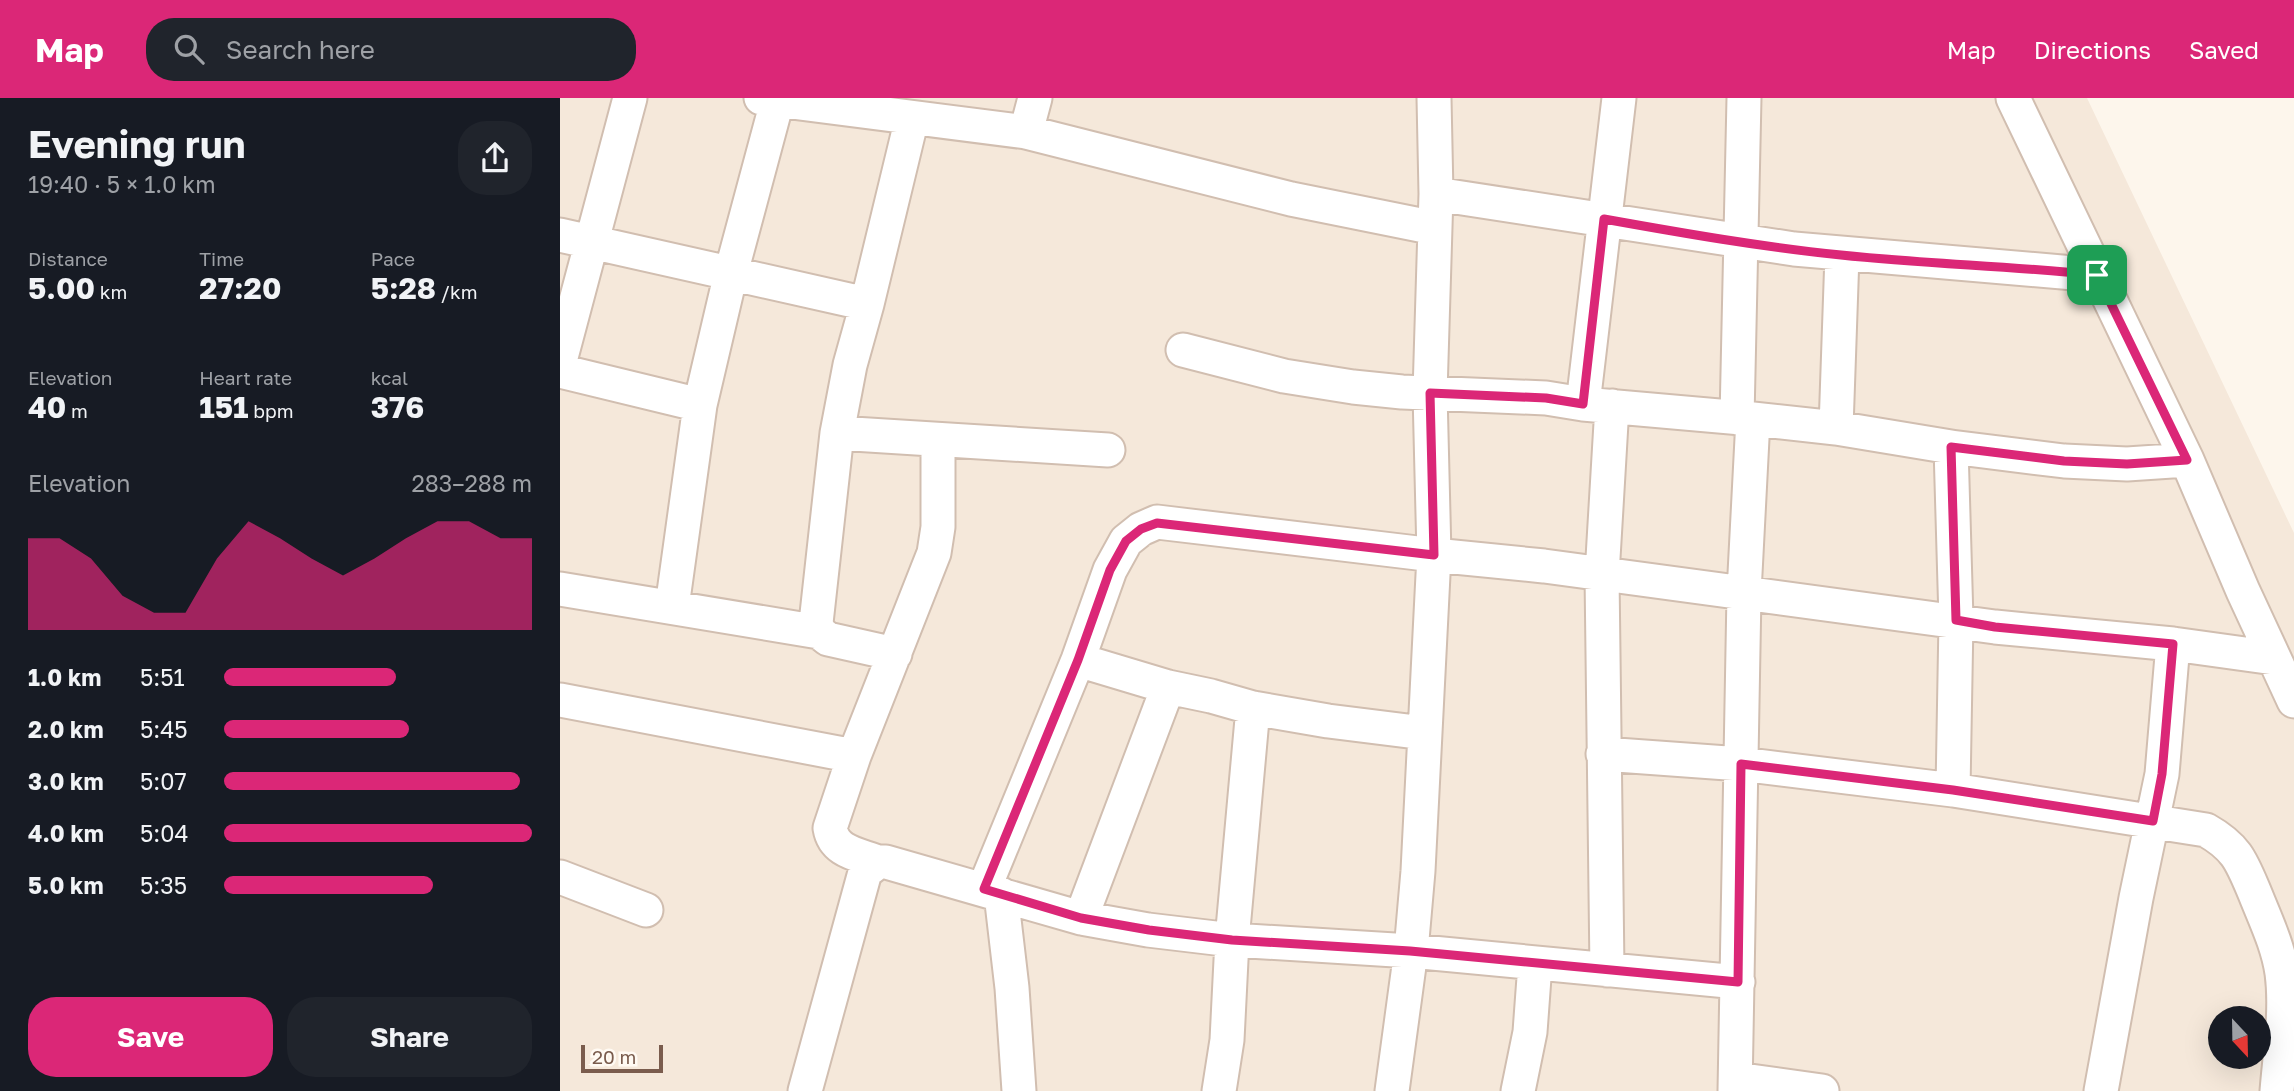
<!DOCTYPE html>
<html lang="en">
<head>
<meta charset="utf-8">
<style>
  :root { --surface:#171b24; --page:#20242c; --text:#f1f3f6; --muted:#9ea1a6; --accent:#db2777 }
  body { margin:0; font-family:"Golos Text",sans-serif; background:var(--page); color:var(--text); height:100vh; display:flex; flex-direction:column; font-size:26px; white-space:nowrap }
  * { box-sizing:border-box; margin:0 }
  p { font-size:23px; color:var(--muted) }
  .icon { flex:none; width:38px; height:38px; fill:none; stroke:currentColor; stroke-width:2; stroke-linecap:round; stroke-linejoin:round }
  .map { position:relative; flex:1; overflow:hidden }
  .side { display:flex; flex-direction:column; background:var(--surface); width:560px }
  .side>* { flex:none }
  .needle { width:46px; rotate:158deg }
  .buttons { position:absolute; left:1648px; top:908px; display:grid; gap:14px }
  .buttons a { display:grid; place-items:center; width:63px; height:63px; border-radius:50%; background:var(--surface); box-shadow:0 7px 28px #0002; font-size:35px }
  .scale { position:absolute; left:21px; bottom:18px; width:82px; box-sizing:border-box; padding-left:7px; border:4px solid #7a5c4d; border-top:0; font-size:19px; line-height:24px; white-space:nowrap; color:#7a5c4d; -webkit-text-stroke:5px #fffaf3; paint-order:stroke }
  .pin { position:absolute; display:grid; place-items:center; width:60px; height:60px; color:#fff; margin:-30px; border-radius:14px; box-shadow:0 4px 10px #0006 }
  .round { display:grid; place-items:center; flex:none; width:74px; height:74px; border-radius:28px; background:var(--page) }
  .overview { display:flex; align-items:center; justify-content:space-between; height:119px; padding:0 28px }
  h1 { font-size:38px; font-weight:700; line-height:52px }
  .figures { display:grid; grid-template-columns:repeat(3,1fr); gap:10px; height:119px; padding:7px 28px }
  .figures div { display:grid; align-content:center }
  .figures b { font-size:30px; font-weight:700 }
  .figures small { font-size:19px; font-weight:400 }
  .figures p { font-size:19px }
  .chart { height:196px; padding:14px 28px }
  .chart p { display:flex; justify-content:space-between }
  .chart svg { width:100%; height:126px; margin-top:7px; fill:var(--accent); opacity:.7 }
  .cta { display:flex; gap:14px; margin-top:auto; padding:14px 28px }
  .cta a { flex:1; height:80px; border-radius:28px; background:var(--accent); color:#fff; font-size:28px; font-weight:700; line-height:80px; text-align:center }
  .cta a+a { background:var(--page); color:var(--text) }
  ul { padding:0 28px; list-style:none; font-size:23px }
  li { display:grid; grid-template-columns:112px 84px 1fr; align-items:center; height:52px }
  li i { height:18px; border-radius:9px; background:var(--accent) }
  header { display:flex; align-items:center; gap:42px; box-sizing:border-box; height:98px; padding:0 35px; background:var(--accent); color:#fff }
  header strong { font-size:33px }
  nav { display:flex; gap:38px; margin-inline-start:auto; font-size:24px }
  .search { width:490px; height:63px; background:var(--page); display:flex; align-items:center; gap:18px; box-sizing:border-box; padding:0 24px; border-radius:28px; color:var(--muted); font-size:26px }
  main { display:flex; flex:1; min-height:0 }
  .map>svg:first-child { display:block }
  .residential { fill:#f5e8da; fill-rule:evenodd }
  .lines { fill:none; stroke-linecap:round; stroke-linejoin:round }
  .minor-casing { stroke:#d1beb0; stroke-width:37 }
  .minor { stroke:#fff; stroke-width:33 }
  .route-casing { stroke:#fff; stroke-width:14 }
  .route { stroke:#db2777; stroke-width:9 }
</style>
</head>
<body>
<header>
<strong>Map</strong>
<div class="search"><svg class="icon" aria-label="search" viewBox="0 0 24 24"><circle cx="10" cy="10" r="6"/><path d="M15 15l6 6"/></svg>Search here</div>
<nav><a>Map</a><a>Directions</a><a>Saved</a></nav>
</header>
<main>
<section class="side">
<div class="overview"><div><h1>Evening run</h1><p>19:40 · 5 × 1.0 km</p></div><a class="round"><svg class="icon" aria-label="share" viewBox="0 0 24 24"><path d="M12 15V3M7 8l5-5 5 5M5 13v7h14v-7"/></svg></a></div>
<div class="figures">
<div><p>Distance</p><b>5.00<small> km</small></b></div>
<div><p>Time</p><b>27:20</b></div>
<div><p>Pace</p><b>5:28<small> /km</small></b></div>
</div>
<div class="figures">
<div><p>Elevation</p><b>40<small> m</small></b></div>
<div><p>Heart rate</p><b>151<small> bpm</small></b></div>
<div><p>kcal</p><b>376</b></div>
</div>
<div class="chart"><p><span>Elevation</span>283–288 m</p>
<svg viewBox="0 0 160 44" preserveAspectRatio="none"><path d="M0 44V12L10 12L20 19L30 32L40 38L50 38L60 19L70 6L80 12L90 19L100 25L110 19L120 12L130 6L140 6L150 12L160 12V44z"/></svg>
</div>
<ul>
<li><b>1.0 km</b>5:51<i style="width:56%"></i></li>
<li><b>2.0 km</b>5:45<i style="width:60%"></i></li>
<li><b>3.0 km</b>5:07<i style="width:96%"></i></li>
<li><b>4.0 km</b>5:04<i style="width:100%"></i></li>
<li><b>5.0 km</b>5:35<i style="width:68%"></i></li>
</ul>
<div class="cta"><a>Save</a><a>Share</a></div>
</section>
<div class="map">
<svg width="1734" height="993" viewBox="0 0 1734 993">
  <rect width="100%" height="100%" fill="#fdf6ec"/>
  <path class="residential" d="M0,0H1527L1734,435V993H0ZM1661,920H1699V959H1661Z"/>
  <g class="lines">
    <defs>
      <path id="minor" d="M201,0L466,34L731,101L875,130
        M874,0L876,96
        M1453,0L1627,362L1683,493L1734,603
        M466,34L475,0
        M0,137L307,206
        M1537,177L1234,151L876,96L870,295L874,457L984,468L1435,529L1613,546L1714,560
        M623,252L724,278L793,289L842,294L986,300L1023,306L1193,321L1276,330L1391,349L1504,363L1567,366L1627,362
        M0,263L70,0
        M0,273L140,307
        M1023,306L1059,0
        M1177,320L1184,0
        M1276,330L1282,157
        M277,335L548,352
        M1391,349L1396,522L1393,692
        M0,491L259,534
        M112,509L140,307L171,175L218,0
        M335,556L268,541L259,534L256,525L277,335L290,267L307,206L352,20
        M518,562L608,589L651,598L693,610L768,623L864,635
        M0,602L294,658
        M1043,656L1181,666L1393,692L1646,732C1678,750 1682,765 1696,798C1706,823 1718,848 1722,875C1727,913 1720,955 1717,993
        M318,764C297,756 274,754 270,730L294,658L374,455L378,429V342
        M0,779L86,812
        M424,791L518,562L550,472L566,443L581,431L597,424L874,457L858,773L851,853L832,993
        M441,796L452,890L459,993
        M521,820L608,589
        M1047,872L1042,477L1052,308
        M1176,981L1262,993
        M245,993L305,774L318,764H326L521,820L588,832L672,842L851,853L1178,884
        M659,993L667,942L672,842L693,610
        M958,993L970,934L975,866
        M1175,993L1184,495L1193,321
        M1541,993L1576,800L1602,676L1613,546"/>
    </defs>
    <use href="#minor" class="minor-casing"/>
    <use href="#minor" class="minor"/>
  </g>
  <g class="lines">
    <defs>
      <path id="route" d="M1044,121C1122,135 1202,149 1281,157C1366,166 1452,168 1537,177L1627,362L1567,366L1504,363L1391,349L1396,522L1435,529L1613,546L1602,676L1593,723L1393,692L1181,666L1178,884L850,853L672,842L589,832L521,820L424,791L518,562L550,472L566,443L581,431L597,425L874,457L870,295L986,300L1023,306Z"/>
    </defs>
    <use href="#route" class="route-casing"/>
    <use href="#route" class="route"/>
  </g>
</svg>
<div class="buttons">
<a><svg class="needle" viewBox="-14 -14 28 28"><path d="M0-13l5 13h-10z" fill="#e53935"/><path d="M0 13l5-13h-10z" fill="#9ea1a6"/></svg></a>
</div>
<div class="scale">20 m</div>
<div class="pin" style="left:1537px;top:177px;background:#1e9e55"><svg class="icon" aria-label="arrive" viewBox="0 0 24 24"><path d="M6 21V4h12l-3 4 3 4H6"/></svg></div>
</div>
</main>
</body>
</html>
